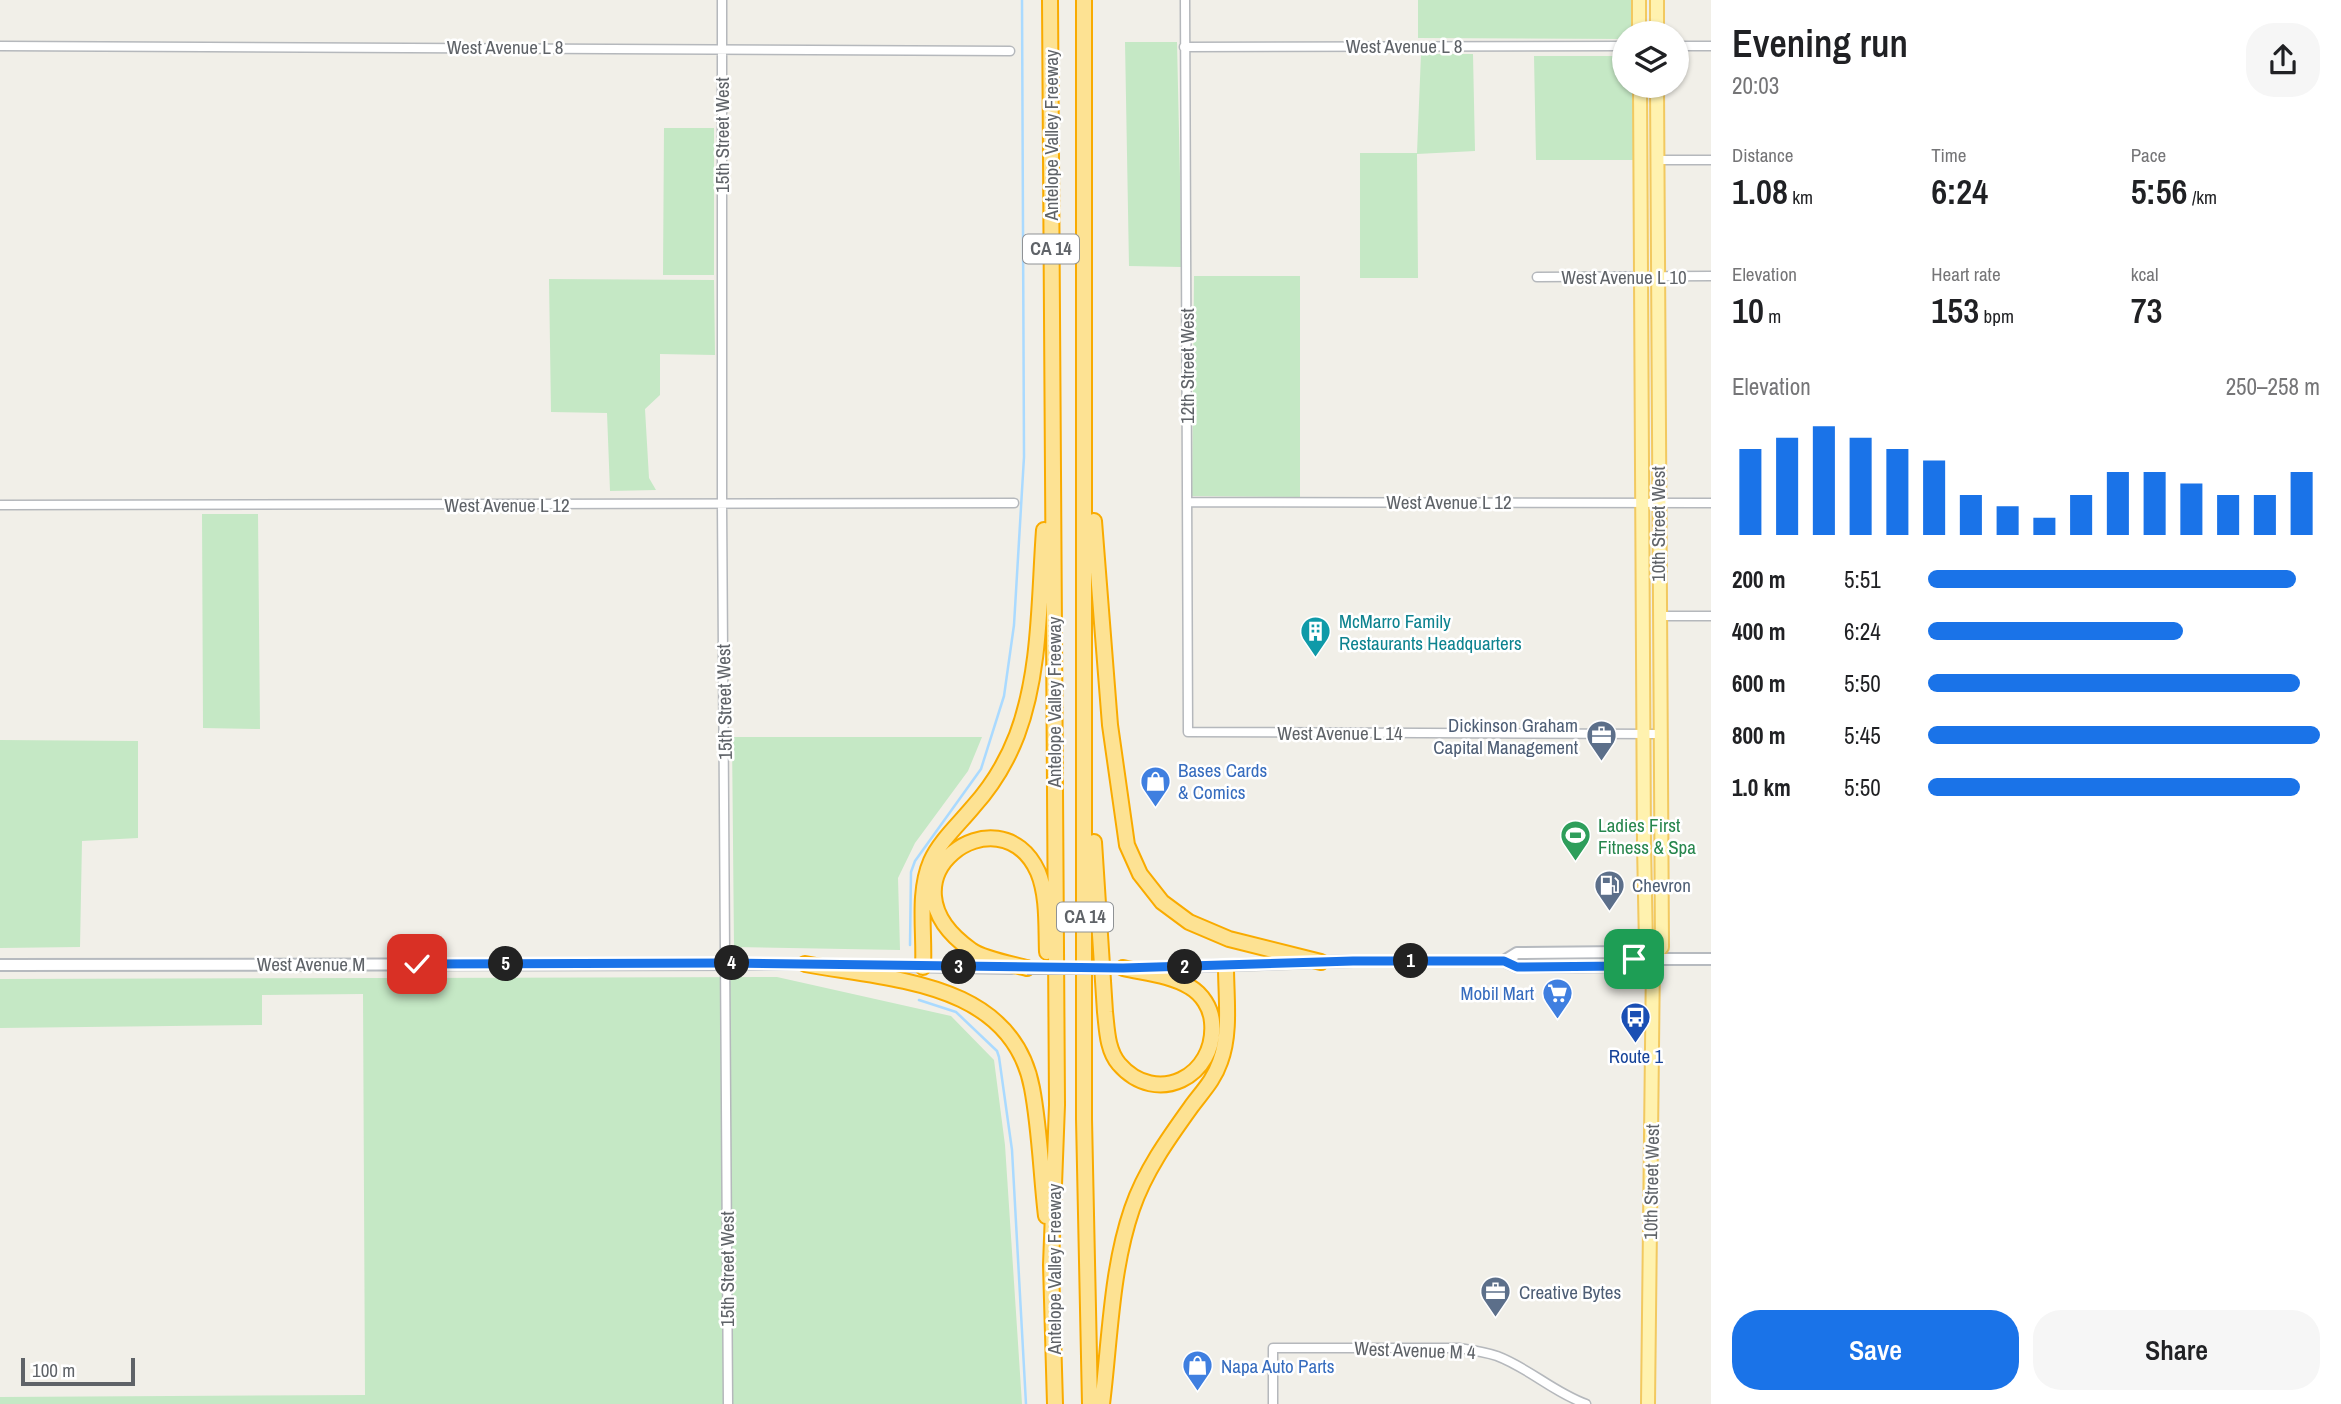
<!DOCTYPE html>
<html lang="en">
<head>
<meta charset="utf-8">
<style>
  :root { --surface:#fff; --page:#f6f6f6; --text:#202124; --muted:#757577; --accent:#1a73e8 }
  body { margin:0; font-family:"Archivo Narrow",sans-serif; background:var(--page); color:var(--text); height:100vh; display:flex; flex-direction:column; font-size:26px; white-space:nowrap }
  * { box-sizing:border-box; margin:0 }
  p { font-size:23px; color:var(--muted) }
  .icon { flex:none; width:38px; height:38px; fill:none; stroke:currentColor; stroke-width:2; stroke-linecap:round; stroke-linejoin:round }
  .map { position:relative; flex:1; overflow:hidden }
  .panel { display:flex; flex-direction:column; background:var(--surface); width:630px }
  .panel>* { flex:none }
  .fabs { position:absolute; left:1612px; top:21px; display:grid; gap:14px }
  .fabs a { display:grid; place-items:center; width:77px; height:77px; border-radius:50%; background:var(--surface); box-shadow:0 2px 5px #0004; font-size:35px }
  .scale { position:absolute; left:21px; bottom:18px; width:114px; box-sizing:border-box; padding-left:7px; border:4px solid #5f6368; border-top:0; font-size:19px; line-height:24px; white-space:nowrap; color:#5f6368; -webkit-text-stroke:5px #fff; paint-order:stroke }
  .pin { position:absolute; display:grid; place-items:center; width:60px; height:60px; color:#fff; margin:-30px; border-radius:14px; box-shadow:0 4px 10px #0006 }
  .km { position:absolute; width:35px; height:35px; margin:-18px; border-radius:50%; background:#222; color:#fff; font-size:19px; line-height:35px; text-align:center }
  .round { display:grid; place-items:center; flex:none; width:74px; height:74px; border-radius:28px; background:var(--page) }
  .head { display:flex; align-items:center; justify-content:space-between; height:119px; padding:0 21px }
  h1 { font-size:38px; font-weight:600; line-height:52px }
  .metrics { display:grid; grid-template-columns:repeat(3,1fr); gap:10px; height:119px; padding:7px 21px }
  .metrics div { display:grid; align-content:center }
  .metrics b { font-size:35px; font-weight:600 }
  .metrics small { font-size:19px; font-weight:400 }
  .metrics p { font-size:19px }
  .chart { height:196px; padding:14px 21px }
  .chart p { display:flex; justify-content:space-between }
  .chart svg { width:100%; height:126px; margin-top:7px; stroke:var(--accent); stroke-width:6 }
  .primary-button { display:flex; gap:14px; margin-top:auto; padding:14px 21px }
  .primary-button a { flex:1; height:80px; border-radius:28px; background:var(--accent); color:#fff; font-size:28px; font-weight:600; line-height:80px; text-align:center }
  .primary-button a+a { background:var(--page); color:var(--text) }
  ul { padding:0 21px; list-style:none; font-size:23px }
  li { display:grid; grid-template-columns:112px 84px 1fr; align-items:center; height:52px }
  li i { height:18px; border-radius:9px; background:var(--accent) }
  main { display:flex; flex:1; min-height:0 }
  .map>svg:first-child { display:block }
  .green { fill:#c5e8c5 }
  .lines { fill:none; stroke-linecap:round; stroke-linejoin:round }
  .stream { stroke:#aadaff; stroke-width:2.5 }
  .minor-casing { stroke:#b5b8bc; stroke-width:11 }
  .secondary-casing { stroke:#b6babf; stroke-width:14 }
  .primary-casing { stroke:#f2c960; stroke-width:16 }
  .motorway-casing { stroke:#f9ab00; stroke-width:18 }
  .minor { stroke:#fff; stroke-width:8 }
  .secondary { stroke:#fff; stroke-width:10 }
  .primary { stroke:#fff2af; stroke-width:12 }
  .motorway { stroke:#fde293; stroke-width:14 }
  .secondary-bridge-casing { stroke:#b6babf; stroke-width:14; stroke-linecap:butt }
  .secondary-bridge { stroke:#fff; stroke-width:10 }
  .route-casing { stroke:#fff; stroke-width:14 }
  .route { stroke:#1a73e8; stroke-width:9 }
  .labels { text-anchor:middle; stroke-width:5; stroke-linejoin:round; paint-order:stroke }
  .shield { fill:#fff; stroke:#8f9295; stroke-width:2 }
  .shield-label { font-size:18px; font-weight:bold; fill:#5f6368 }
  .street-label { font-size:19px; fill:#5f6368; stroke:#fff }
  .culture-label { font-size:19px; fill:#0d838f; stroke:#fff; text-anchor:start }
  .service-label { font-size:19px; fill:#4e5e75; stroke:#fff; text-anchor:start }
  .shop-label { font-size:19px; fill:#366cbe; stroke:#fff; text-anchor:start }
  .leisure-label { font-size:19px; fill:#27864d; stroke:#fff; text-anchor:start }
  .transit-label { font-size:19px; fill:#164399; stroke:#fff }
</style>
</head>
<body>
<main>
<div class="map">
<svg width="1711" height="1404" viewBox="0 0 1711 1404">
  <rect width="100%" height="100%" fill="#f1efe8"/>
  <path class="green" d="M1418,0H1633V33H1624V39L1418,38Z
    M1125,42H1177L1182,267L1129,266Z
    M1421,54H1473L1475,151L1417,154L1418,278H1360V153H1417Z
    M1534,56H1624V86H1633V160H1536Z
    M664,128H714V275H663Z
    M1194,276H1300V497L1192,496Z
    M549,279L714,280L715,355L660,354V395L645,409L649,478L656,490L610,491L607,413L551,412Z
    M202,514H258L260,729L203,728Z
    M732,737H982L968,771L915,843L898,878L900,950L734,947Z
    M0,740L138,741V838L82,841L80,947L0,948Z
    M777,977L951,1016L994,1060L1005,1145L1022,1404H0V1397L365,1395L363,994L262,995V1025L0,1028V979Z"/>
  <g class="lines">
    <path class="stream" d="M910,945L911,872L915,861L981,769L1004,696L1014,625L1024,457L1022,0
      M919,1000L956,1012L997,1051L999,1057L1012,1150L1026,1404"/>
    <defs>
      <path id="minor" d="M722,0V505L728,1404
        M1185,0L1188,732L1660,734
        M0,46L1010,51
        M1676,46H1711
        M1184,47L1624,46
        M1657,160H1711
        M1537,277L1711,276
        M1188,502L1711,503
        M0,505L1014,503
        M1659,616H1711
        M1273,1404V1348H1459C1472,1350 1485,1352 1497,1356C1529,1368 1553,1392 1586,1404"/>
      <path id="secondary" d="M1504,961L1517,953L1624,952L1634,959H1711
        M0,965L813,964
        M843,965L1012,968
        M1143,968L1353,961H1504L1517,967H1578L1624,966L1634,959"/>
      <path id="primary" d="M1657,0V33
        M1639,33V0
        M1640,86L1644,845L1646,946L1653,959L1648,1404
        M1653,959L1662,947L1657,86"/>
      <path id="motorway" d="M1050,0L1057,1105L1051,1265L1055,1404
        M1084,0V1119L1090,1404
        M1094,521L1110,725L1127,845L1140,874L1162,902L1189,922L1229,939L1321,962
        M1094,842L1105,1012C1107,1029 1107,1050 1119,1064C1156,1107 1217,1077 1212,1022C1211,1008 1202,994 1190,987C1171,975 1145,973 1123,968
        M805,964C890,980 1012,981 1032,1088C1040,1130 1041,1174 1046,1216
        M923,967C925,934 917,893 931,861C940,841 959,824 973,807C992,786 1007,761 1017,735C1041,671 1039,597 1044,530
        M1027,968C1012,964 983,959 971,950C871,879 1000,788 1038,872C1048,896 1046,926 1047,952
        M1102,1404C1110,1340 1111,1270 1132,1209C1145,1171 1168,1139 1191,1107C1202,1092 1214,1080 1220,1062C1231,1033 1226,997 1226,967"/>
    </defs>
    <use href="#minor" class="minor-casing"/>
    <use href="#secondary" class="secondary-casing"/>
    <use href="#primary" class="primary-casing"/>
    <use href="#motorway" class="motorway-casing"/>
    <use href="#minor" class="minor"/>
    <use href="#secondary" class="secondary"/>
    <use href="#primary" class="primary"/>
    <use href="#motorway" class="motorway"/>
    <defs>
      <path id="secondary-bridge" d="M1027,968H1123"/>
    </defs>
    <use href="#secondary-bridge" class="secondary-bridge-casing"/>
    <use href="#secondary-bridge" class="secondary-bridge"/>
  </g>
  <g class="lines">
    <defs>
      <path id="route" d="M417,964L726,963L1123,968L1353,961H1504L1517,967L1624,966L1634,959"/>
    </defs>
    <use href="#route" class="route-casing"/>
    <use href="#route" class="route"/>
  </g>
  <defs>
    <symbol id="building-pin" viewBox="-11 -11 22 30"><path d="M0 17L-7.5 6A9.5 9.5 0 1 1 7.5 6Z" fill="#0f9aa8" stroke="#fff"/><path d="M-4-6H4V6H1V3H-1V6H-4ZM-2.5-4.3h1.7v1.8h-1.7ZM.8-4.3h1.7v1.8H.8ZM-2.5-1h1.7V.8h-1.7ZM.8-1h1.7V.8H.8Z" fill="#fff"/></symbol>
    <symbol id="office-pin" viewBox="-11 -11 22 30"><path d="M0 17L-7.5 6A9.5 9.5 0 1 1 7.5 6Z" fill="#5c6f8a" stroke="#fff"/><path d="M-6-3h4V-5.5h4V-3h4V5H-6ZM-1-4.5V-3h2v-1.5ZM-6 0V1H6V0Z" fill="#fff"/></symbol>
    <symbol id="shop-pin" viewBox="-11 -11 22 30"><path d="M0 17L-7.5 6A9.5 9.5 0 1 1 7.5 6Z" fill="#3f7fe0" stroke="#fff"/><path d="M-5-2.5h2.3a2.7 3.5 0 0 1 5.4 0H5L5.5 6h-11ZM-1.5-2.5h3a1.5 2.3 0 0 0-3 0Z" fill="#fff"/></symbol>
    <symbol id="stadium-pin" viewBox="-11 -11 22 30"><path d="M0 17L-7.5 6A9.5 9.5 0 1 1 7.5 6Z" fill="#2e9e5b" stroke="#fff"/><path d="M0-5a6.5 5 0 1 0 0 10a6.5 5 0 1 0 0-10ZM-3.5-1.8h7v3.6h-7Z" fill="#fff"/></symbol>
    <symbol id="fuel-pin" viewBox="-11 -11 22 30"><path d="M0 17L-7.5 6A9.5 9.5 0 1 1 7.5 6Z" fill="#5c6f8a" stroke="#fff"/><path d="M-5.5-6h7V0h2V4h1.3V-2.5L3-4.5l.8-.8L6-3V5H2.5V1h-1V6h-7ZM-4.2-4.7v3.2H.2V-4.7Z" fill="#fff"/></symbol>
    <symbol id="supermarket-pin" viewBox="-11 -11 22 30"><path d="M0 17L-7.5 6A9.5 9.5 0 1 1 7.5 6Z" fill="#3f7fe0" stroke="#fff"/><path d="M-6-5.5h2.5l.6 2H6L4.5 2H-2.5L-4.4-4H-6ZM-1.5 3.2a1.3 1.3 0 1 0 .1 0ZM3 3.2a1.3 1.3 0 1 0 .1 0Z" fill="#fff"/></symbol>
    <symbol id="bus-pin" viewBox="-11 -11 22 30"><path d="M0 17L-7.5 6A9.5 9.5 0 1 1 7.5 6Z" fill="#1a4fb4" stroke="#fff"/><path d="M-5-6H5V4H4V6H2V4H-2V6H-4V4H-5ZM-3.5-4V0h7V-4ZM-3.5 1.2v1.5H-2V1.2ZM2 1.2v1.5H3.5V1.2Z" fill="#fff"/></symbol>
  </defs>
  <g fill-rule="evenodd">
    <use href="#building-pin" x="1298" y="614" width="35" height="47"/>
    <use href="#office-pin" x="1584" y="718" width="35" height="47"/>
    <use href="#shop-pin" x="1138" y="764" width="35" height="47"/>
    <use href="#stadium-pin" x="1558" y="818" width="35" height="47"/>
    <use href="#fuel-pin" x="1592" y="868" width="35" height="47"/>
    <use href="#supermarket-pin" x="1540" y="976" width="35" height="47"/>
    <use href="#bus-pin" x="1618" y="1000" width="35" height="47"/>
    <use href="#office-pin" x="1478" y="1274" width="35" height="47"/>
    <use href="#shop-pin" x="1180" y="1348" width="35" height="47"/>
  </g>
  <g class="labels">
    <g class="shield">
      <rect x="1023" y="234.5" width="56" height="29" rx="5"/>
      <rect x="1057" y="902.5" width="56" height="29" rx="5"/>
    </g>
    <g class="shield-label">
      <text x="1051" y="255">CA 14</text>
      <text x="1085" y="923">CA 14</text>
    </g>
    <g class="street-label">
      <text x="1404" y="53">West Avenue L 8</text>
      <text x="505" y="54">West Avenue L 8</text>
      <text transform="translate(722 135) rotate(-90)" y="7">15th Street West</text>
      <text transform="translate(1051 135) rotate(-90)" y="7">Antelope Valley Freeway</text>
      <text x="1624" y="284">West Avenue L 10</text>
      <text transform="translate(1187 366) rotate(-90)" y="7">12th Street West</text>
      <text x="1449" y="509">West Avenue L 12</text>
      <text x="507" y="512">West Avenue L 12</text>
      <text transform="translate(1658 524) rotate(-90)" y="7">10th Street West</text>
      <text transform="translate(724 702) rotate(-91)" y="7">15th Street West</text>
      <text transform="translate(1054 702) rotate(-90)" y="7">Antelope Valley Freeway</text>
      <text x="1340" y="740">West Avenue L 14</text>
      <text x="311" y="971">West Avenue M</text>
      <text transform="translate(1651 1182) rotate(-89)" y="7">10th Street West</text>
      <text transform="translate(727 1269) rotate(-90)" y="7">15th Street West</text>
      <text transform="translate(1054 1269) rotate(-90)" y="7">Antelope Valley Freeway</text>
      <text transform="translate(1415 1350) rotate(2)" y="7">West Avenue M 4</text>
    </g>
    <g class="culture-label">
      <text x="1339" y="628">McMarro Family<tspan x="1339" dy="22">Restaurants Headquarters</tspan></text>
    </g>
    <g class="service-label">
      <text x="1578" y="732" text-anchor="end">Dickinson Graham<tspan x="1578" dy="22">Capital Management</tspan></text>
      <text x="1632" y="892">Chevron</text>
      <text x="1519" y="1299">Creative Bytes</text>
    </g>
    <g class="shop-label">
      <text x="1178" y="777">Bases Cards<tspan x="1178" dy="22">&amp; Comics</tspan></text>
      <text x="1534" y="1000" text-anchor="end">Mobil Mart</text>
      <text x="1221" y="1373">Napa Auto Parts</text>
    </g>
    <g class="leisure-label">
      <text x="1598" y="832">Ladies First<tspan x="1598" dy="22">Fitness &amp; Spa</tspan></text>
    </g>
    <g class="transit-label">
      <text x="1636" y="1063">Route 1</text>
    </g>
  </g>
</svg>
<div class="fabs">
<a><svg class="icon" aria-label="layers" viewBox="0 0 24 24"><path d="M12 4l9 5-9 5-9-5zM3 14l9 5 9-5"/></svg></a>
</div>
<div class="scale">100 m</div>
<div class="pin" style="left:1634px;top:959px;background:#1e9e55"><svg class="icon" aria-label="arrive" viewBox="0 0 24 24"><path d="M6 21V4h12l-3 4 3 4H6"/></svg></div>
<div class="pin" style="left:417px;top:964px;background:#d93025"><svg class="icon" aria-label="check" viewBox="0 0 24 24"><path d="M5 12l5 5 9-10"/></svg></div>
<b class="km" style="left:1411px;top:961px">1</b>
<b class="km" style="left:1185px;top:967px">2</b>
<b class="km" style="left:959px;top:967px">3</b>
<b class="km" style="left:732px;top:963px">4</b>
<b class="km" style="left:506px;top:964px">5</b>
</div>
<section class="panel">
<div class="head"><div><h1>Evening run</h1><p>20:03</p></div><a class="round"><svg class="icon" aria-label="share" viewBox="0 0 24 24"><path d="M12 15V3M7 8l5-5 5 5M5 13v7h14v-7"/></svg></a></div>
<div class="metrics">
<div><p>Distance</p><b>1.08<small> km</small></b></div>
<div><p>Time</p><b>6:24</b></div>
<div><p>Pace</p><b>5:56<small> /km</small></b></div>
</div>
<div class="metrics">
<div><p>Elevation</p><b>10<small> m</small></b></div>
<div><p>Heart rate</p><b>153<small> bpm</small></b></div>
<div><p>kcal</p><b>73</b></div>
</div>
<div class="chart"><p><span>Elevation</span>250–258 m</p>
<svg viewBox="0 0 160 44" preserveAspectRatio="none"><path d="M5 44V14M15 44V10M25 44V6M35 44V10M45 44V14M55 44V18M65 44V30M75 44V34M85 44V38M95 44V30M105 44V22M115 44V22M125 44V26M135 44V30M145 44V30M155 44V22"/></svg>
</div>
<ul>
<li><b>200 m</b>5:51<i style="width:94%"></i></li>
<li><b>400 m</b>6:24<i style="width:65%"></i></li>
<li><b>600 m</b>5:50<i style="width:95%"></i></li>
<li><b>800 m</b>5:45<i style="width:100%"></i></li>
<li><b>1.0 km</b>5:50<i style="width:95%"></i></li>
</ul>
<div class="primary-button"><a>Save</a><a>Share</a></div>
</section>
</main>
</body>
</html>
